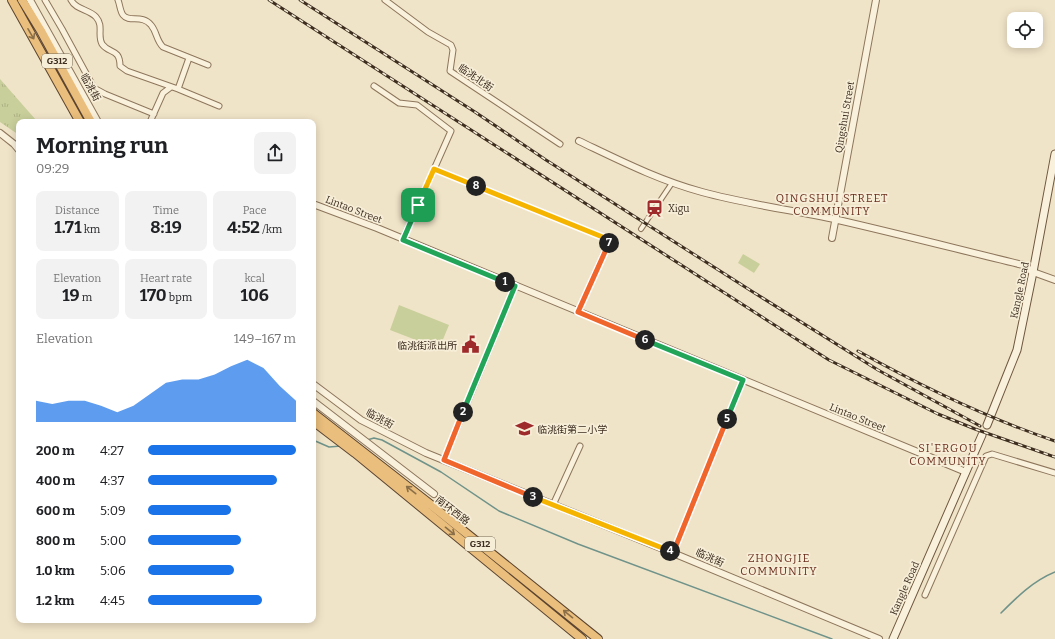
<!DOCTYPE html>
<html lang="en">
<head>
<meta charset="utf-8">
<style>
  :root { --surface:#fff; --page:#f2f2f2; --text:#202124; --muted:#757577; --accent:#1a73e8 }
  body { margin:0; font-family:Bitter,"Noto Sans SC",serif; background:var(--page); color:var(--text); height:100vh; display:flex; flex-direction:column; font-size:15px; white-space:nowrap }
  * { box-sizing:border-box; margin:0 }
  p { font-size:13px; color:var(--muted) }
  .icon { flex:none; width:22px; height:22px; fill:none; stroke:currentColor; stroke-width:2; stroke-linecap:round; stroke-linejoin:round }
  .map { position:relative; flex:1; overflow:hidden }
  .sheet { position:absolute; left:16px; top:119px; width:300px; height:504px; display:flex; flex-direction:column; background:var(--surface); border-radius:8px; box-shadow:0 2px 10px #0003 }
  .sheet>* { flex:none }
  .buttons { position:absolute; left:1007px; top:12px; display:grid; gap:8px }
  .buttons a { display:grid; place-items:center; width:36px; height:36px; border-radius:8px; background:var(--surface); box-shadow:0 2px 10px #0003; font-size:20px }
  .pin { position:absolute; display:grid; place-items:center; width:34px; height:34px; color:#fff; margin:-17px; border-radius:8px; box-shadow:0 2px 6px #0006 }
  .km { position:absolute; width:20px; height:20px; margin:-10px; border-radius:50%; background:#222; color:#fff; font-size:11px; line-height:20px; text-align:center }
  .round { display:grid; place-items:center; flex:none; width:42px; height:42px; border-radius:8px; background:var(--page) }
  .head { display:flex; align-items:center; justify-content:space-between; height:68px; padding:0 20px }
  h1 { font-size:22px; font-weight:700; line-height:30px }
  .stats { display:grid; grid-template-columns:repeat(3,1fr); gap:6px; height:68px; padding:4px 20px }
  .stats div { display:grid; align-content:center; border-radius:8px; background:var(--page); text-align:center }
  .stats b { font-size:17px; font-weight:700 }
  .stats small { font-size:11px; font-weight:400 }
  .stats p { font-size:11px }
  .chart { height:112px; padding:8px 20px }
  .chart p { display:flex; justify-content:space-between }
  .chart svg { width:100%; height:72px; margin-top:4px; fill:var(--accent); opacity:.7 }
  ul { padding:0 20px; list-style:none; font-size:13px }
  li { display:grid; grid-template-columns:64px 48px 1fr; align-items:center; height:30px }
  li i { height:10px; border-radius:5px; background:var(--accent) }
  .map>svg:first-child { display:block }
  .grass { fill:url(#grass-tufts) }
  .pitch { fill:#c9cf9b }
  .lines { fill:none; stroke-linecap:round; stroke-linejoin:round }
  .stream { stroke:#6f938a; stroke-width:1.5 }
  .pedestrian-casing { stroke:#8d765c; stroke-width:6 }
  .minor-casing { stroke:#8d765c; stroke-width:7 }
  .tertiary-casing { stroke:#8d765c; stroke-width:8 }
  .secondary-casing { stroke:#6f573f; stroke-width:9 }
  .trunk-casing { stroke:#5b4430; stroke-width:10 }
  .pedestrian { stroke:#faf1dc; stroke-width:4 }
  .minor { stroke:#faf1dc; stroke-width:5 }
  .tertiary { stroke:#faf1dc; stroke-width:6 }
  .secondary { stroke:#faf1dc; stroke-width:7 }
  .trunk { stroke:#eabe7c; stroke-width:8 }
  .rail-casing { stroke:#3d2e20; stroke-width:3 }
  .rail { stroke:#f7eed8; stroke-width:1.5; stroke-dasharray:4.5; stroke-linecap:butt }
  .oneway { stroke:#8b6f49 }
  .split-1-casing { stroke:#fff; stroke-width:8 }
  .split-2-casing { stroke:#fff; stroke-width:8 }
  .split-3-casing { stroke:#fff; stroke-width:8 }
  .split-4-casing { stroke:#fff; stroke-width:8 }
  .split-5-casing { stroke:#fff; stroke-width:8 }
  .split-6-casing { stroke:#fff; stroke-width:8 }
  .split-7-casing { stroke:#fff; stroke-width:8 }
  .split-8-casing { stroke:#fff; stroke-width:8 }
  .split-9-casing { stroke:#fff; stroke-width:8 }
  .split-1 { stroke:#22a559; stroke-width:5 }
  .split-2 { stroke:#22a559; stroke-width:5 }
  .split-3 { stroke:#f0652b; stroke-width:5 }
  .split-4 { stroke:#f5b400; stroke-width:5 }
  .split-5 { stroke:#f0652b; stroke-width:5 }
  .split-6 { stroke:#22a559; stroke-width:5 }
  .split-7 { stroke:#f0652b; stroke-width:5 }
  .split-8 { stroke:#f5b400; stroke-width:5 }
  .split-9 { stroke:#f5b400; stroke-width:5 }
  .labels { text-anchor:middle; stroke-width:3.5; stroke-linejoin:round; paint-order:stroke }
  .shield { fill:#f7eed8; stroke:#756857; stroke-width:1 }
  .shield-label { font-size:9px; font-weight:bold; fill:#3d2e20 }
  .street-label { font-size:10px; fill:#3d2e20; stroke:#f7eed8 }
  .poi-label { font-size:10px; fill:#3d2e20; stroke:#f7eed8; text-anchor:start }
  .neighbourhood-label { font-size:11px; letter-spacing:1px; fill:#6b2e1e; stroke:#f7eed8 }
</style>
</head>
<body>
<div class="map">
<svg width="1055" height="639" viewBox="0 0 1055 639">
  <defs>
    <pattern id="grass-tufts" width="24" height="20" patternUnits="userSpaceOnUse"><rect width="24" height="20" fill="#c9cf9b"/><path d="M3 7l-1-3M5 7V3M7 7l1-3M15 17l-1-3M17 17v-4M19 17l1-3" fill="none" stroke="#aeb285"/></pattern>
  </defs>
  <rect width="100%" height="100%" fill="#f0e4c8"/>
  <path class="grass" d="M0,79L36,120L34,122H19V135L0,122Z"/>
  <path class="pitch" d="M743,254L760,264L754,273L738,263Z
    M399,305L449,325L439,349L390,330Z"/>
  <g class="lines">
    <path class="stream" d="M313,440L329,447L341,446
      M367,440L374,438L382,440L441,472L499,511L578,544L832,639
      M1001,613C1017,597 1033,581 1055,572"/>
    <defs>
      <path id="pedestrian" d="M641,229L672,183"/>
      <path id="minor" d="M45,0L62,29L94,88L105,94L154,114
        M71,0C76,10 89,9 96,17C104,26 97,35 102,44C109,54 120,48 120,66L127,71L178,89L219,106
        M118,0C120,5 120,11 123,15C129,23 142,14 151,25C157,32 156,40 163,47L208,65
        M385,0L428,32L451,45L453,50L450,71L560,144
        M374,86L399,103L417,105L451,131L403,239
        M178,89L189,58
        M150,122L163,93L171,87
        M434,169L610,240L578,312
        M444,460L515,286
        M553,505L580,446
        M673,553L743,380
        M925,595L986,456L992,454L1055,473"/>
      <path id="tertiary" d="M30,0L98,122
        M0,133L14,144L19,150
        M579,141C619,160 658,180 702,192C746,204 792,210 838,220C899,234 961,250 1023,265L1033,272L1055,280
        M313,204L377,228L966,472
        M832,238L876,0
        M313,384L361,420L426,453L673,553L879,639
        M313,401L434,494"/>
      <path id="secondary" d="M987,425L1017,350L1033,272L1055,154
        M893,639L982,435"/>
      <path id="trunk" d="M12,0L80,122
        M22,0L41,31L91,122
        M313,413L435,508L598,639
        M313,421L355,453L582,639"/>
    </defs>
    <use href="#pedestrian" class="pedestrian-casing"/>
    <use href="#minor" class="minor-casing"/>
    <use href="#tertiary" class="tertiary-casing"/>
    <use href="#secondary" class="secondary-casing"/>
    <use href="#trunk" class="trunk-casing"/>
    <use href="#pedestrian" class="pedestrian"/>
    <use href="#minor" class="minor"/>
    <use href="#tertiary" class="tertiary"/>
    <use href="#secondary" class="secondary"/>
    <use href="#trunk" class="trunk"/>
    <defs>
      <path id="rail" d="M269,0L829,360L938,414L975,429L1055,457
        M300,0L475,112L546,160L753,292L878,370L980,426
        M858,351C921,386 987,418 1055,441"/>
    </defs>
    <use href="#rail" class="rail-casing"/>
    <use href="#rail" class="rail"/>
  </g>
  <defs><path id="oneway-shaft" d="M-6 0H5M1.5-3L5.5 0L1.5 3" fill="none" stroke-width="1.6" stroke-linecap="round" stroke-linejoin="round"/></defs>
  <g class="oneway">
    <use href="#oneway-shaft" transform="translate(31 34) rotate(60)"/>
    <use href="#oneway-shaft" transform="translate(411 490) rotate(-142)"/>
    <use href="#oneway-shaft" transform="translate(450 531) rotate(39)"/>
    <use href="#oneway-shaft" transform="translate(568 614) rotate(-141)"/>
  </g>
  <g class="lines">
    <defs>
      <path id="split-1" d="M418,205L403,240L505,282"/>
      <path id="split-2" d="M463,412L515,286L505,282"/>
      <path id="split-3" d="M463,412L444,460L533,497"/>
      <path id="split-4" d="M533,497L670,551"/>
      <path id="split-5" d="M670,551L673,553L727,419"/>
      <path id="split-6" d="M645,340L743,380L727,419"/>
      <path id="split-7" d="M609,243L578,312L645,340"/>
      <path id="split-8" d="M476,186L610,240L609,243"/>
      <path id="split-9" d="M418,205L434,169L476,186"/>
    </defs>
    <use href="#split-1" class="split-1-casing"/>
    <use href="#split-2" class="split-2-casing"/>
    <use href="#split-3" class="split-3-casing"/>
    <use href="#split-4" class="split-4-casing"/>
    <use href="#split-5" class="split-5-casing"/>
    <use href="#split-6" class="split-6-casing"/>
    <use href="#split-7" class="split-7-casing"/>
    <use href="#split-8" class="split-8-casing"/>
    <use href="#split-9" class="split-9-casing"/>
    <use href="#split-1" class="split-1"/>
    <use href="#split-2" class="split-2"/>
    <use href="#split-3" class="split-3"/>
    <use href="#split-4" class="split-4"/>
    <use href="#split-5" class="split-5"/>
    <use href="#split-6" class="split-6"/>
    <use href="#split-7" class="split-7"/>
    <use href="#split-8" class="split-8"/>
    <use href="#split-9" class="split-9"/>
  </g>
  <defs>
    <symbol id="station-bare" viewBox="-9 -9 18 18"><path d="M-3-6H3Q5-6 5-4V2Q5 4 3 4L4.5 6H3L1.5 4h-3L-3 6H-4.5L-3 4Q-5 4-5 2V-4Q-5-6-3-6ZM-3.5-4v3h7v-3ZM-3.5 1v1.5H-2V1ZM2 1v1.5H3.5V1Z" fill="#9e2a2b" stroke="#f7eed8" stroke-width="2.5" paint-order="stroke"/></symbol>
    <symbol id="civic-bare" viewBox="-9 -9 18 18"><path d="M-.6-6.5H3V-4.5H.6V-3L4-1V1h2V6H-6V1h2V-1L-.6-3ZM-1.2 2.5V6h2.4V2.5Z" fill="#9e2a2b" stroke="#f7eed8" stroke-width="2.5" paint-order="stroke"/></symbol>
    <symbol id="school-bare" viewBox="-9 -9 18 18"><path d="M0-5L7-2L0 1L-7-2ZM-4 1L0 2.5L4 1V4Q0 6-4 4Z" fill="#9e2a2b" stroke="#f7eed8" stroke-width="2.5" paint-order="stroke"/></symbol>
  </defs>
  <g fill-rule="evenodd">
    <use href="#station-bare" x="642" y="196" width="25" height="25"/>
    <use href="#civic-bare" x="458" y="332" width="25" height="25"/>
    <use href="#school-bare" x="512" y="416" width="25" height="25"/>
  </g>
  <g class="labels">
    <g class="shield">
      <rect x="42" y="54" width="30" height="14" rx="3"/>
      <rect x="465" y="537" width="30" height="14" rx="3"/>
    </g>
    <g class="shield-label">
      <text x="57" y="64">G312</text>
      <text x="480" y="547">G312</text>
    </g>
    <g class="street-label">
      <text transform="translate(476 77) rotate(34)" y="4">临洮北街</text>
      <text transform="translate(91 87) rotate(61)" y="4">临洮街</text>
      <text transform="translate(844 117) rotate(-80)" y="4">Qingshui Street</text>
      <text transform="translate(354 209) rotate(21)" y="4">Lintao Street</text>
      <text transform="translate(1019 290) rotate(-78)" y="4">Kangle Road</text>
      <text transform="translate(858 417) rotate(22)" y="4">Lintao Street</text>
      <text transform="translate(380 418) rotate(28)" y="4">临洮街</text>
      <text transform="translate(453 510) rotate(38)" y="4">南环西路</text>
      <text transform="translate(710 557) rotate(23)" y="4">临洮街</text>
      <text transform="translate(904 588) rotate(-66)" y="4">Kangle Road</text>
    </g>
    <g class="poi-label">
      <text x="668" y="212">Xigu</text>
      <text x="457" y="349" text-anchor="end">临洮街派出所</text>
      <text x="537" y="433">临洮街第二小学</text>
    </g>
    <g class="neighbourhood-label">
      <text x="832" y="202">QINGSHUI STREET<tspan x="832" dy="13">COMMUNITY</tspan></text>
      <text x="948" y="452">SI'ERGOU<tspan x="948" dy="13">COMMUNITY</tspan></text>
      <text x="779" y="562">ZHONGJIE<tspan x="779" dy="13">COMMUNITY</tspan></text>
    </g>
  </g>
</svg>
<div class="buttons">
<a><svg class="icon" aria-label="locate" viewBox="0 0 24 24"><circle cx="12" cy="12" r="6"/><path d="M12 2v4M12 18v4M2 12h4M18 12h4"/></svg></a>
</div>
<div class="pin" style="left:418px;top:205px;background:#1e9e55"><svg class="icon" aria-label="arrive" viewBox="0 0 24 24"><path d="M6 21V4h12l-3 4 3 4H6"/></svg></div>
<b class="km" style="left:505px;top:282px">1</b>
<b class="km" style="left:463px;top:412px">2</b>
<b class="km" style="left:533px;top:497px">3</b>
<b class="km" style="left:670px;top:551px">4</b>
<b class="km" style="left:727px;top:419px">5</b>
<b class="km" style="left:645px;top:340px">6</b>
<b class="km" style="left:609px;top:243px">7</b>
<b class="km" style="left:476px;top:186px">8</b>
<section class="sheet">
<div class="head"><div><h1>Morning run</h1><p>09:29</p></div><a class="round"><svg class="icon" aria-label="share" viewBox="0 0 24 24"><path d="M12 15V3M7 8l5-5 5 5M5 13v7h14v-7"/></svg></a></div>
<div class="stats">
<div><p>Distance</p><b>1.71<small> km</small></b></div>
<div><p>Time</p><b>8:19</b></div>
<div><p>Pace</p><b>4:52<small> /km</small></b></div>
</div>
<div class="stats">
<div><p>Elevation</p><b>19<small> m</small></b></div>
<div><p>Heart rate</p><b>170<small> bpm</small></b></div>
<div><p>kcal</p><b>106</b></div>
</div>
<div class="chart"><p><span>Elevation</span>149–167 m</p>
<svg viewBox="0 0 160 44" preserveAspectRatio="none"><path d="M0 44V31L10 33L20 31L30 31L40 34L50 38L60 34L70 27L80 20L90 18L100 18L110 15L120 10L130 6L140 11L150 22L160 31V44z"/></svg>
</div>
<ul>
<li><b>200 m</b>4:27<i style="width:100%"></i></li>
<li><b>400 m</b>4:37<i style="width:87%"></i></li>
<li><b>600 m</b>5:09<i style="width:56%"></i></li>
<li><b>800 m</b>5:00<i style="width:63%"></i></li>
<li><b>1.0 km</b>5:06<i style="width:58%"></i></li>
<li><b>1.2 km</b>4:45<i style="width:77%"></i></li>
</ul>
</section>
</div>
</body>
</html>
